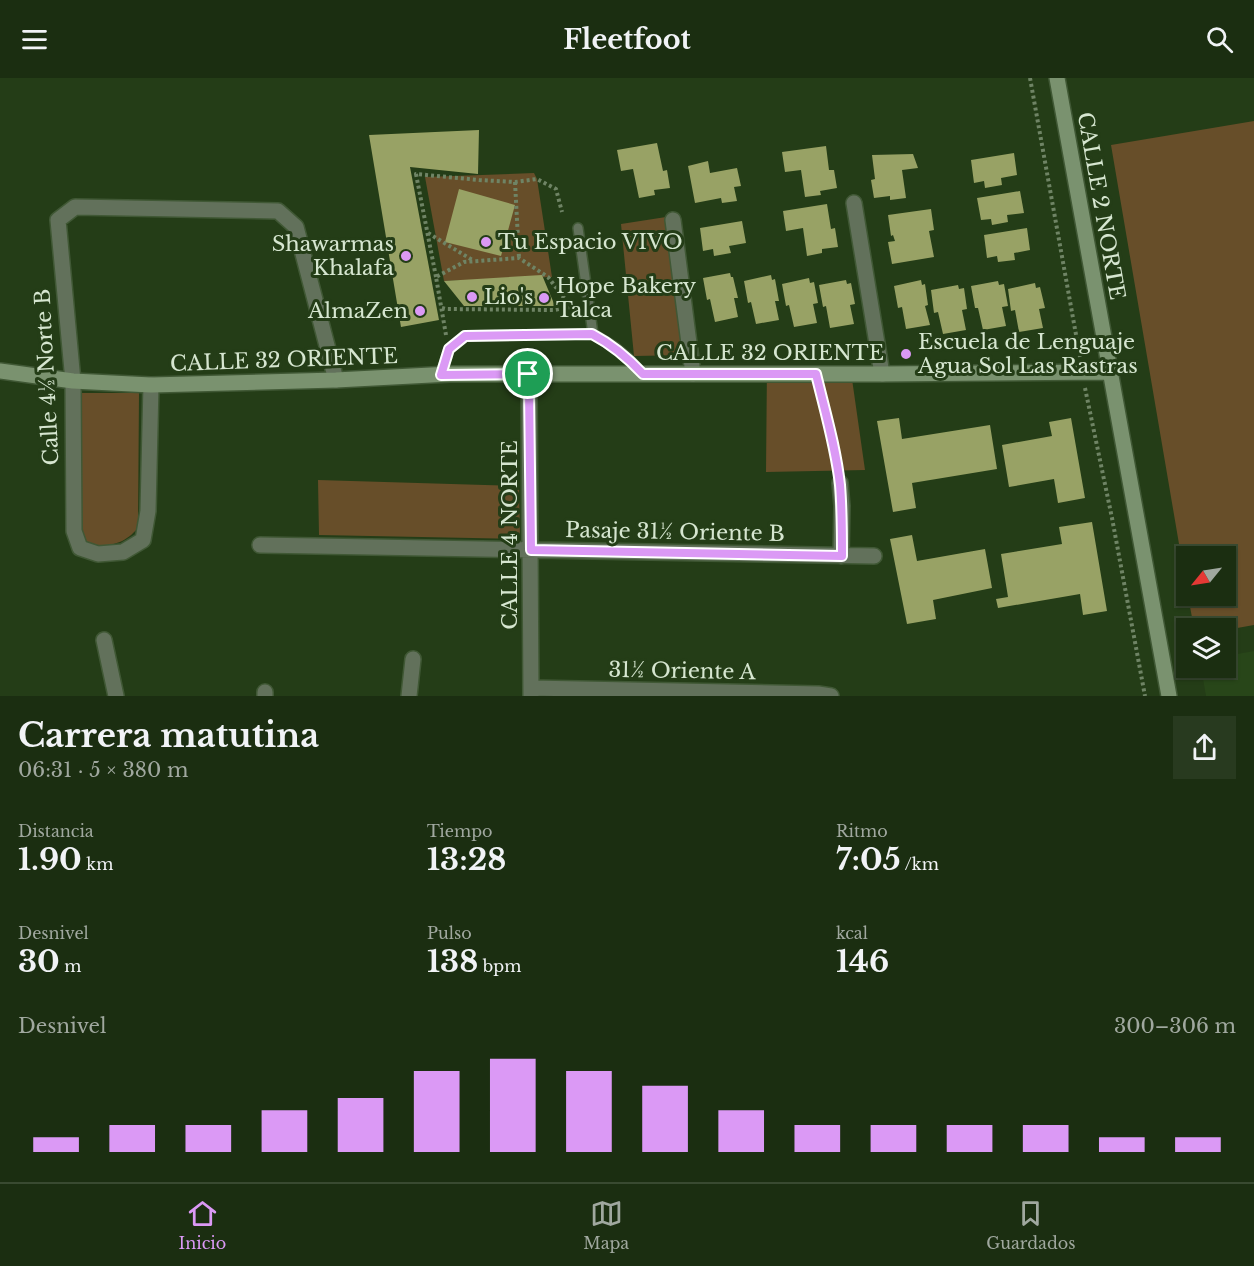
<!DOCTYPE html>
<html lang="es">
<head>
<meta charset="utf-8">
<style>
  :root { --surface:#1b2e11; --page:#283a1f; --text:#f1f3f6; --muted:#a0a89f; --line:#394a31; --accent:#db99f5 }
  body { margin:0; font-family:"Libre Baskerville",serif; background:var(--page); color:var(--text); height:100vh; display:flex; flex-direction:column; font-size:22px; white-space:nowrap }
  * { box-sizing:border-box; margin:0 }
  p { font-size:20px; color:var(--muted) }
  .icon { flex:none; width:33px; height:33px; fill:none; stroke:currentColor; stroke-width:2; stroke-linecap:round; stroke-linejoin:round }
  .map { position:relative; height:618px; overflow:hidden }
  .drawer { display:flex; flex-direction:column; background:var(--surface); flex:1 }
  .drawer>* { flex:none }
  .needle { width:39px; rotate:240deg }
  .buttons { position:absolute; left:1176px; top:468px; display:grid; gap:12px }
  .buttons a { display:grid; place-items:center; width:60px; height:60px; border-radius:0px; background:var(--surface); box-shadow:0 2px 4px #0004,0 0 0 2px var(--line); font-size:30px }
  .pin { position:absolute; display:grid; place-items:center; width:51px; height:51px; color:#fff; margin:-26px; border:3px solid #fff; border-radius:50%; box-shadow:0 2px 6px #0007 }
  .round { display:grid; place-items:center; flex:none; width:63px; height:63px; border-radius:0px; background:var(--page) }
  .head { display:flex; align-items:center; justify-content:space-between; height:102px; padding:0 18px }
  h1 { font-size:33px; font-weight:700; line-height:45px }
  .figures { display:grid; grid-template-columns:repeat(3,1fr); gap:9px; height:102px; padding:6px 18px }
  .figures div { display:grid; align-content:center }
  .figures b { font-size:30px; font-weight:700 }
  .figures small { font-size:16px; font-weight:400 }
  .figures p { font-size:16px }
  .chart { height:168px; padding:12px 18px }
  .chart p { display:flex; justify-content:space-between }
  .chart svg { width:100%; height:108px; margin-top:6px; stroke:var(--accent); stroke-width:6 }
  header { display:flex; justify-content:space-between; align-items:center; height:78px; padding:0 18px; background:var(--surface); font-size:27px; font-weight:700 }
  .tab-bar { display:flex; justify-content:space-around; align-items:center; height:84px; border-top:2px solid var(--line); background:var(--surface); font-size:16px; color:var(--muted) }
  .tab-bar a { display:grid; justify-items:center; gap:3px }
  .tab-bar .current { color:var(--accent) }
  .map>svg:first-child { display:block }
  .built { fill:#284619 }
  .green { fill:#674e29 }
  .building { fill:#98a265 }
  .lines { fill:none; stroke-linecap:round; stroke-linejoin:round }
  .lane-casing { stroke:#405835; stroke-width:12 }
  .street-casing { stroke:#405835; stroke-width:18 }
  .secondary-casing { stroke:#405835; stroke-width:18 }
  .path { stroke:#6f8465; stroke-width:4; stroke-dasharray:3 3; stroke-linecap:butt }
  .lane { stroke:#62715b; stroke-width:9 }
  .street { stroke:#62715b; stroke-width:15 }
  .secondary { stroke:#7a926f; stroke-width:15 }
  .route-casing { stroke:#fff; stroke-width:12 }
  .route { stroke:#db99f5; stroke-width:8 }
  .poi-dot { fill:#db99f5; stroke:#243d17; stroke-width:2 }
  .labels { text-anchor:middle; stroke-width:6; stroke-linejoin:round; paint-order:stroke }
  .street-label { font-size:21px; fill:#d6e6d0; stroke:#243d17 }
  .poi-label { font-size:21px; fill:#d6e6d0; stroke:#243d17; text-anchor:start }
</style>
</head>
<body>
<header><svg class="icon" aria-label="menu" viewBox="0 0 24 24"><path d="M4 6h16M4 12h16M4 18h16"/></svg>Fleetfoot<svg class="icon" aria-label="search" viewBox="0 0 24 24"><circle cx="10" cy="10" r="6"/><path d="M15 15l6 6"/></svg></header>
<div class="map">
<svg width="1254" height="618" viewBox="0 0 1254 618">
  <rect width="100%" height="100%" fill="#243d17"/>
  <path class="built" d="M1254,573V618H1206L1201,590H1226V578Z"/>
  <path class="green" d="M1254,43V547L1226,552V550H1194L1188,518H1226V478H1186V507L1111,67Z
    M534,95L537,101L552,199L444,203L425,99Z
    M666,139L690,277L634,278L621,146Z
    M767,287H850L865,392L766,394Z
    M77,315H139L138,450C123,467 111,468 90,467L76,452Z
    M318,402L519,408L520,461L319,457Z"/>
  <path class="building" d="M479,52L478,96L410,89L439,242L401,249L369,57Z
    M657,65L663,93L667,92L670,110L654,112L655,117L639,120L633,91L621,93L617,72Z
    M826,68L829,92H834L837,110L820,113L821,117L805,119L801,92L785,94L782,74Z
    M1014,75L1017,97L1001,100L1002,107L985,110L984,103L974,105L971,82Z
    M913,76L918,90L902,92L906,120L890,122V118L874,120L871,102L875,101L872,77Z
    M708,83L710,95L737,90L741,108L734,109L737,123L722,125L721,120L695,125L688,88Z
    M459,111L515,127L501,178L445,164Z
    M1020,113L1024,135L1007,137L1008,144L992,147L991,141L981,142L977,120Z
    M827,126L831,151L835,150L838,169L822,171V175L807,178L803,150L786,153L783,133Z
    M931,131L934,152L929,153L934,179L892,186L888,164L895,163L893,157L891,158L888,137Z
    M742,143L746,165L729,168L731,175L714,178L713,171L703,173L700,150Z
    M1027,150L1030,172L1014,175L1015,182L998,184L997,178L987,180L984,157Z
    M730,195L731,199H733L738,220H734L738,239L715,244L710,221L707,222L703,200Z
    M542,197L555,228H464L444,203Z
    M771,197L772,202L775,201L779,223H775L779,242L756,246L751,224L748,225L744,203Z
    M809,200L810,205L814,204L818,225L813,226L817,245L794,249L789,227L786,228L782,206Z
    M846,202L847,206L851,205L855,226L850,227L854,246L830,250L826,228L823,229L819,207Z
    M921,202L922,207L925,206L928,227L925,228L930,247L906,251L902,229L898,230L894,208Z
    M998,203L999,207L1004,206L1008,228L1002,229L1006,248L983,252L978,230H975L971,208Z
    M1035,205L1036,210L1040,209L1045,230L1039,231L1043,250L1019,254L1015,232L1011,233L1008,211Z
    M958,207L959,211L964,210L967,231L962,232L966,252L943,256L938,234L934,235L931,212Z
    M899,340L902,361L990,347L997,391L912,405L916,430L893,434L877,343Z
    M1071,340L1085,420L1058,425L1054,401L1009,409L1002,367L1052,358L1049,344Z
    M1092,444L1107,533L1083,537L1080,516L998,530L996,521L1008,519L1001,476L1062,466L1059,449Z
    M912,457L917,483L985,471L992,510L933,522L936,541L907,546L890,461Z"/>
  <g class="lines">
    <defs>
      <path id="lane" d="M578,150L593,256
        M441,297L449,271L465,258L593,256L616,270L628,280L643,296"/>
      <path id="street" d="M854,125L882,296
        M673,142L693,296
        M528,296L529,311L531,618
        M151,307L148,433L143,462L123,474L98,476L80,470L74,453L73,303L58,142L75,129L278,133L296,149L336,302
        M840,405L842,428L841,478
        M260,467L874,478
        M104,562L116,618
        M531,610L818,616L831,618
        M265,614V618
        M409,618L413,581"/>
      <path id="secondary" d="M1057,0C1094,206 1132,412 1169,618
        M0,293L73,303L151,307L336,302L450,296H882L1109,294"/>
    </defs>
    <use href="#lane" class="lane-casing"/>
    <use href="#street" class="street-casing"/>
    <use href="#secondary" class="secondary-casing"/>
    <path class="path" d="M1030,0L1080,279
      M515,104L519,180
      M428,155L474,183
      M436,199L416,96L479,102L515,104L537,101L556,111L562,134
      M442,230L446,231L554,232L571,229
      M446,257L436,199L464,184L519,180L548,199L571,229L575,232
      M1085,310L1112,440L1145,618
      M820,311L837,389"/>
    <use href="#lane" class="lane"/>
    <use href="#street" class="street"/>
    <use href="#secondary" class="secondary"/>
  </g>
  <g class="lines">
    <defs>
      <path id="route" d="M592,256C613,267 628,280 643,296H816C825,333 836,370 840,407C842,431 842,454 842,478L531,472L529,311L528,296L441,297L449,271L465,258Z"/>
    </defs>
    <use href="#route" class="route-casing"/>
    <use href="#route" class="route"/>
  </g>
  <g class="poi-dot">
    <circle cx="486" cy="164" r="6"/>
    <circle cx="406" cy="178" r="6"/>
    <circle cx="472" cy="219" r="6"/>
    <circle cx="544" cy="220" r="6"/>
    <circle cx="420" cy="233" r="6"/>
    <circle cx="906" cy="276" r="6"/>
  </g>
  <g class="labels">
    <g class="street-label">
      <text transform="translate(1101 128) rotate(80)" y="7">CALLE 2 NORTE</text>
      <text x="770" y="282">CALLE 32 ORIENTE</text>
      <text transform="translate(284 282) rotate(-2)" y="7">CALLE 32 ORIENTE</text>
      <text transform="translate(47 299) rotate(-93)" y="7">Calle 4½ Norte B</text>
      <text transform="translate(675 454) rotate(1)" y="7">Pasaje 31½ Oriente B</text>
      <text transform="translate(510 457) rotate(-90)" y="7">CALLE 4 NORTE</text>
      <text transform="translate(682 593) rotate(1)" y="7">31½ Oriente A</text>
    </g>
    <g class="poi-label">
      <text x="498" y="171">Tu Espacio VIVO</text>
      <text x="394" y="173" text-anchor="end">Shawarmas<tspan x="394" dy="24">Khalafa</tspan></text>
      <text x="556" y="215">Hope Bakery<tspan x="556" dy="24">Talca</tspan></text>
      <text x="484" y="226">Lio's</text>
      <text x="408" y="240" text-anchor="end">AlmaZen</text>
      <text x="918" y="271">Escuela de Lenguaje<tspan x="918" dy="24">Agua Sol Las Rastras</tspan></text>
    </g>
  </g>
</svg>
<div class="buttons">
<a><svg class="needle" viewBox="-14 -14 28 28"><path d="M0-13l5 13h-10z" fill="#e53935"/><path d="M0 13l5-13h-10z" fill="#a0a89f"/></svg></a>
<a><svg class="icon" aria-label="layers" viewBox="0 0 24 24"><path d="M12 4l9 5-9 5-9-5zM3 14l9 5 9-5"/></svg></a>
</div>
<div class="pin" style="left:528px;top:296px;background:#1e9e55"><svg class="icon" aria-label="arrive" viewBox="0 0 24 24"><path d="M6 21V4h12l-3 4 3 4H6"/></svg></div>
</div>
<section class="drawer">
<div class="head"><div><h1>Carrera matutina</h1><p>06:31 · 5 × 380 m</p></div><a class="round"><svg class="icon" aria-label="share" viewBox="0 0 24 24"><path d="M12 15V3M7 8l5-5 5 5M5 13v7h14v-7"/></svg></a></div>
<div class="figures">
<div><p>Distancia</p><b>1.90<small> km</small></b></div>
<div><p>Tiempo</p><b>13:28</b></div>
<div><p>Ritmo</p><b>7:05<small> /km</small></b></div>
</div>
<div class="figures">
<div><p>Desnivel</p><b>30<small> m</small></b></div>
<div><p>Pulso</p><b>138<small> bpm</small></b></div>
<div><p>kcal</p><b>146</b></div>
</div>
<div class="chart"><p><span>Desnivel</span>300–306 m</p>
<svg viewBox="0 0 160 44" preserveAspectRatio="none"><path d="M5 44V38M15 44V33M25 44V33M35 44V27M45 44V22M55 44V11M65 44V6M75 44V11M85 44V17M95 44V27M105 44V33M115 44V33M125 44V33M135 44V33M145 44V38M155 44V38"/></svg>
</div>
</section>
<nav class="tab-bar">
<a class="current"><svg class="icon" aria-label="home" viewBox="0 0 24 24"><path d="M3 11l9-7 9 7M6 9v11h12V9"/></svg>Inicio</a>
<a><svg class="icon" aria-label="map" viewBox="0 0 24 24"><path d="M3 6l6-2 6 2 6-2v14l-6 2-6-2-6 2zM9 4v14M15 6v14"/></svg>Mapa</a>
<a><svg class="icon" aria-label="saved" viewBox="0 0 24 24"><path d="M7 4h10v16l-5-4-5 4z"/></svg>Guardados</a>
</nav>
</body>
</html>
